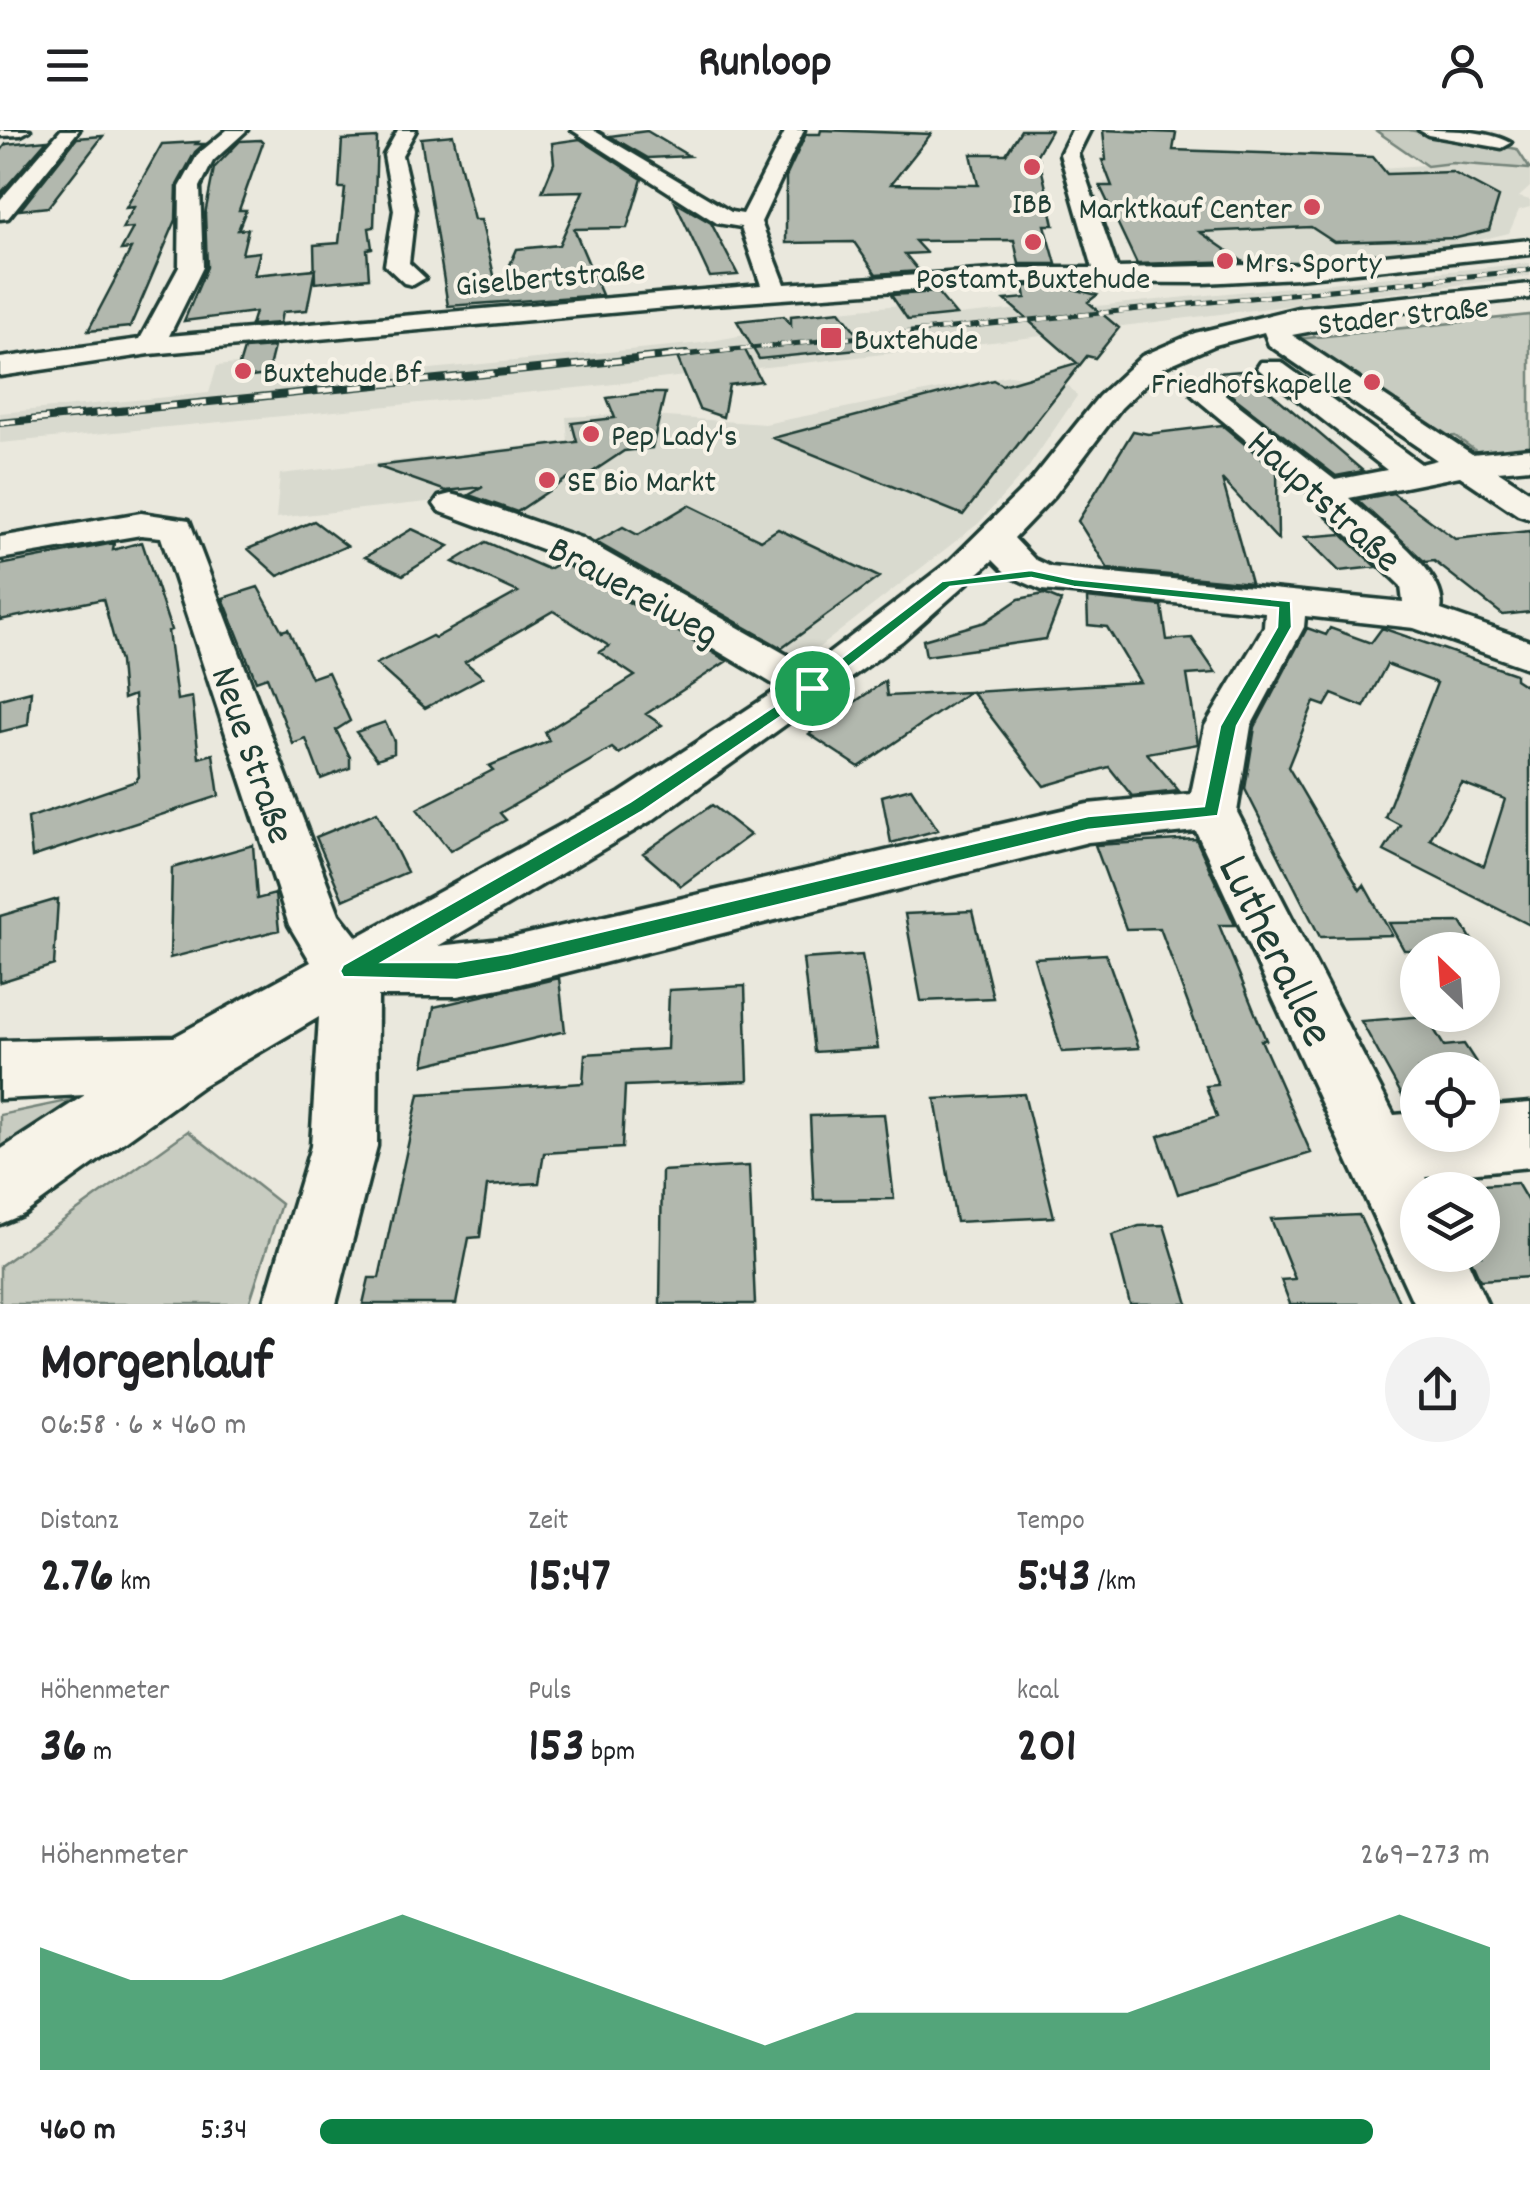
<!DOCTYPE html>
<html lang="de">
<head>
<meta charset="utf-8">
<style>
  :root { --surface:#fff; --page:#f2f2f2; --text:#202124; --muted:#757577; --accent:#0b8043 }
  body { margin:0; font-family:Dekko,sans-serif; background:var(--page); color:var(--text); height:100vh; display:flex; flex-direction:column; font-size:38px; white-space:nowrap }
  * { box-sizing:border-box; margin:0 }
  p { font-size:32px; color:var(--muted) }
  .icon { flex:none; width:55px; height:55px; fill:none; stroke:currentColor; stroke-width:2; stroke-linecap:round; stroke-linejoin:round }
  .map { position:relative; height:1174px; overflow:hidden }
  .details { display:flex; flex-direction:column; background:var(--surface); flex:1 }
  .details>* { flex:none }
  .needle { width:65px; rotate:335deg }
  .tools { position:absolute; left:1400px; top:802px; display:grid; gap:20px }
  .tools a { display:grid; place-items:center; width:100px; height:100px; border-radius:50%; background:var(--surface); box-shadow:0 5px 25px #0003; font-size:50px }
  .pin { position:absolute; display:grid; place-items:center; width:85px; height:85px; color:#fff; margin:-42px; border:5px solid #fff; border-radius:50%; box-shadow:0 2px 10px #0007 }
  .round { display:grid; place-items:center; flex:none; width:105px; height:105px; border-radius:52px; background:var(--page) }
  .overview { display:flex; align-items:center; justify-content:space-between; height:170px; padding:0 40px }
  h1 { font-size:55px; font-weight:700; line-height:75px }
  .metrics { display:grid; grid-template-columns:repeat(3,1fr); gap:15px; height:170px; padding:10px 40px }
  .metrics div { display:grid; align-content:center }
  .metrics b { font-size:50px; font-weight:700 }
  .metrics small { font-size:28px; font-weight:400 }
  .metrics p { font-size:28px }
  .chart { height:280px; padding:20px 40px }
  .chart p { display:flex; justify-content:space-between }
  .chart svg { width:100%; height:180px; margin-top:10px; fill:var(--accent); opacity:.7 }
  ul { padding:0 40px; list-style:none; font-size:32px }
  li { display:grid; grid-template-columns:160px 120px 1fr; align-items:center; height:75px }
  li i { height:25px; border-radius:12px; background:var(--accent) }
  header { display:flex; justify-content:space-between; align-items:center; height:130px; padding:0 40px; background:var(--surface); font-size:45px; font-weight:700 }
  .map>svg:first-child { display:block }
  .built { fill:#d9dacf }
  .green { fill:#c8ccc1; stroke:#74847a; stroke-width:2.5 }
  .building { fill:#b2b8ae; stroke:#1f3d34; stroke-width:2.5; fill-rule:evenodd }
  .lines { fill:none; stroke-linecap:round; stroke-linejoin:round }
  .minor-casing { stroke:#1f3d34; stroke-width:7 }
  .minor { fill:#f7f3e8; fill-rule:evenodd }
  .rail-far1-casing { stroke:#1f3d34; stroke-width:5 }
  .rail-casing { stroke:#1f3d34; stroke-width:8 }
  .rail-far1 { stroke:#f7f3e8; stroke-width:4; stroke-dasharray:10; stroke-linecap:butt }
  .rail { stroke:#f7f3e8; stroke-width:5; stroke-dasharray:16; stroke-linecap:butt }
  .route { fill:#0b8043; stroke:#fff; stroke-width:2.5; fill-rule:evenodd }
  .poi-dot { fill:#d1495b; stroke:#f7f3e8; stroke-width:4 }
  .labels { text-anchor:middle; stroke-width:8; stroke-linejoin:round; paint-order:stroke }
  .far-poi-label { font-size:32px; fill:#1f3d34; stroke:#f7f3e8; text-anchor:start }
  .far-street-label { font-size:32px; fill:#1f3d34; stroke:#f7f3e8 }
  .street-label { font-size:40px; fill:#1f3d34; stroke:#f7f3e8 }
  .near-street-label { font-size:48px; fill:#1f3d34; stroke:#f7f3e8 }
</style>
</head>
<body>
<header><svg class="icon" aria-label="menu" viewBox="0 0 24 24"><path d="M4 6h16M4 12h16M4 18h16"/></svg>Runloop<svg class="icon" aria-label="person" viewBox="0 0 24 24"><circle cx="12" cy="8" r="4"/><path d="M4 21q1-7 8-7t8 7"/></svg></header>
<div class="map">
<svg width="1530" height="1174" viewBox="0 0 1530 1174">
  <rect width="100%" height="100%" fill="#eae8dd"/>
  <filter id="ink" filterUnits="userSpaceOnUse"><feTurbulence type="fractalNoise" baseFrequency=".01" numOctaves="2"/><feDisplacementMap in="SourceGraphic" scale="20" xChannelSelector="R" yChannelSelector="G"/><feConvolveMatrix kernelMatrix="1 2 1 2 8 2 1 2 1" color-interpolation-filters="sRGB"/></filter>
  <g filter="url(#ink)">
    <path class="built" d="M1452,33L1530,39V57L1519,67L1530,70V77L1519,80L1509,103L1467,113L1275,135L1146,140L1134,136L1119,82L1103,52L1255,47Z
      M1530,133V146L1001,211L587,257L0,313V283L209,263L217,236L273,230L265,255L701,213L744,205L737,191L900,175L917,189L1070,174L1077,178Z
      M1010,245L1069,256L1077,266L1028,338L979,393L773,553L560,422L437,371L276,388L280,344L568,311L566,287L625,284L765,294Z"/>
    <path class="green" d="M1375,0H1409L1517,19L1530,39L1452,33L1427,36Z
      M1530,185V320L1480,324L1455,306L1438,308L1288,210Z
      M72,970L0,1020V985Z
      M188,1001L281,1074L249,1174H0V1136Z"/>
    <path class="building" d="M821,0L931,4L891,54L978,55L971,24H1006L1021,0H1051L1035,28L1039,29L1046,58L1054,95H1045L1056,134H1019L1014,110L915,111L926,123L905,124L919,141L876,144L854,112L786,113V47L806,4H820Z
      M1103,0L1176,3L1173,20L1373,27L1387,44L1452,42L1499,67L1489,100L1457,108L1334,112L1311,97L1200,102L1242,131L1137,134L1100,56H1112L1102,30H1106Z
      M647,1L689,26L648,28L610,6Z
      M453,5L474,90H481L498,162L517,119L559,115L583,61L542,62L554,33L552,13L580,9L642,49L627,98L574,99L602,165L448,176L421,8Z
      M103,6L48,77L20,80L77,8Z
      M377,8L374,97L369,98L372,118L367,119L369,148L315,153L314,115L339,113L345,58H339L342,10Z
      M47,10L0,64V22L6,14Z
      M260,10L263,13L239,80H246L238,100L248,99L242,124L260,122L254,145L315,139L307,180L282,182L280,193L251,195L255,182L184,191L207,137L205,84L214,38L240,11Z
      M198,12L196,14H204L195,22L177,55L176,90L130,197L88,201L131,119L121,120L133,98L122,99L134,77L126,78L162,14Z
      M675,72L711,93L738,145L710,147Z
      M1024,156H1062L1097,165L1088,172L1119,198L1095,228L1087,226L963,385L773,308L993,250L1002,255L1077,233L1005,170L1026,168Z
      M937,162L956,185L908,190L891,165Z
      M840,181L868,218L759,229L737,191L784,186L791,195V186Z
      M274,217L267,245L235,249L244,219Z
      M745,220L761,251L729,255L723,287L699,279L677,227Z
      M1242,241L1274,265L1363,341L1336,346L1204,244Z
      M644,263H665L652,318L624,321L582,349L568,348L517,382L469,365L483,357L446,361L376,336L577,312L572,293L615,288L607,268Z
      M1222,295L1277,341L1278,410L1222,349L1251,453L1108,439L1078,391L1133,301L1148,304Z
      M1393,363L1455,409L1530,401V482L1503,485L1434,431L1425,432L1357,370Z
      M689,375L761,410L778,399L879,447L782,518L596,412L623,397L638,405Z
      M314,391L347,416L278,446L248,419Z
      M412,399L449,416L403,445L365,427Z
      M1342,404L1376,437L1339,441L1305,407Z
      M142,412L171,500L168,501L177,570L192,567L199,628L213,624L219,666L32,727L28,688L136,651L139,646L134,565L123,569L120,532L103,469L0,490V435L114,413L113,420Z
      M486,412L548,439L561,432L727,531L646,584L662,595L619,624L612,618L500,683L506,690L450,721L417,679L493,640L489,636L549,611L545,602L635,546L599,522L609,516L553,481L465,532L483,547L425,578L376,534L432,506L435,508L518,462L453,432Z
      M258,457L282,501L288,499L311,548L328,542L350,591L336,600L350,627V638L321,649L306,609L293,614L267,547L256,551L223,468Z
      M1044,464L1061,471L1046,509L926,526L923,510L985,492L1019,469Z
      M1087,468L1162,476L1167,510L1192,508L1216,543L1187,545L1198,614L1147,623L1179,661L1132,666L1109,637L1044,656L972,562L1140,552L1107,497L1088,495Z
      M1307,498L1326,505L1330,498L1371,513L1382,498L1515,544V549L1530,559V795L1384,721L1400,695L1385,687L1437,553L1387,534L1364,577L1332,564L1325,576L1314,572L1288,637L1360,760L1364,755L1392,805L1320,807L1245,659L1255,597ZM1462,653L1505,669L1484,736L1430,709Z
      M885,551L887,566L969,562L859,637L809,604Z
      M31,561L28,595L0,602V569Z
      M385,592L394,611V623L377,629L356,602Z
      M911,658L938,700L891,713L882,666Z
      M712,675L750,705L681,756L643,723Z
      M377,682L407,742L343,770L316,707Z
      M1196,709L1235,795H1219L1266,910H1261L1311,1023L1178,1064L1158,1006L1217,987L1206,956L1218,955L1160,798L1126,799L1095,715Z
      M253,715L257,769L275,764L279,800L170,828L172,738Z
      M58,769L54,835L0,852V786Z
      M972,781L993,868L921,871L905,784Z
      M1461,792L1478,820H1404L1389,793Z
      M1106,824L1139,918L1062,922L1034,828Z
      M862,825L878,918L814,922L803,829Z
      M559,848L565,901L424,935L434,877Z
      M745,856L748,951L625,956L622,1018L544,1023L539,1053L487,1056L480,1107L469,1108L456,1174H363L369,1148H379L419,964L583,953L585,924L667,919L669,860Z
      M1426,886L1444,916L1464,914L1481,940H1418V979L1410,980L1361,891Z
      M1024,964L1054,1087L956,1092L935,969Z
      M884,984L894,1069L814,1070L810,986Z
      M749,1036L755,1174H660L662,1041Z
      M1517,1053L1530,1075V1147L1480,1150L1469,1125H1482V1055Z
      M1359,1085L1400,1174H1290L1281,1150L1295,1149L1271,1089Z
      M1164,1095L1188,1174H1130L1112,1105L1139,1096Z"/>
    <g class="lines">
      <defs>
        <path id="minor" d="M0,0H30L21,5L0,6Z
          M61,0H79L8,88L0,89V70Z
          M227,0H247L213,31L200,57L203,137L169,206L761,155L741,97L717,93L572,0H593L731,82L743,84L786,0H804L761,92L785,154L1022,138H1093L1060,24L1072,0H1090L1078,24L1117,138L1298,134L1530,110V124L1298,148L1204,153L1022,152L700,175L150,224L0,246V228L140,209L179,137L180,57L198,24Z
          M398,0H416L402,25L415,80L409,133L425,148L413,155L404,153L385,135L394,80L384,25Z
          M1419,0C1447,0 1489,0 1511,13L1502,18L1428,5Z
          M1530,154V168L1320,191L1318,200L1292,205L1472,324L1530,318V338L1498,341L1530,362V389L1518,385L1460,346L1349,368C1376,393 1449,442 1441,480L1530,511V539L1414,498L1305,486L1304,497L1251,596L1237,682L1394,985L1418,983V1005H1482V977L1530,973V1037L1426,1047L1433,1060H1418V1125H1465L1487,1174H1414L1196,701L1088,712L511,856L457,866H378L377,1016L336,1174H264L311,1016L319,887L202,956L24,1084L0,1094V1020L85,965L0,969V911L174,907L311,832L289,795L161,407L141,405L0,429V407L141,383L189,390L339,784L357,807L620,663L780,558L555,424L439,381L434,374L439,367L451,364L463,367L581,408L810,538L951,430L1031,351L1099,266L1142,226L1195,203L1298,178ZM1264,202L1269,215L1437,330L1421,334L1281,232H1261L1257,238L1387,340L1335,350L1218,259H1196L1192,265L1313,366L1319,377L1401,456L1403,472L1051,437L1034,429L1014,408L1055,365L1121,278L1162,238L1215,215ZM993,430L1008,445L1042,460L1265,482L1264,497L1205,596L1191,664L1088,674L511,808L438,816L654,689L902,511Z"/>
      </defs>
      <use href="#minor" class="minor-casing"/>
      <use href="#minor" class="minor"/>
      <defs>
        <path id="rail-far1" d="M661,227L1530,140"/>
        <path id="rail" d="M0,293L686,224"/>
      </defs>
      <use href="#rail-far1" class="rail-far1-casing"/>
      <use href="#rail" class="rail-casing"/>
      <use href="#rail-far1" class="rail-far1"/>
      <use href="#rail" class="rail"/>
    </g>
  </g>
  <path class="route" d="M1031,440L1074,449L1291,471L1292,497L1237,596L1218,686L1088,700L511,840L457,850L343,847L340,841L343,835L630,672L806,555L942,451ZM1031,448L1074,457L1278,478L1277,497L1220,596L1204,676L1088,686L511,823L457,832H383L643,681L817,562L950,457Z"/>
  <g class="poi-dot">
    <circle cx="1032" cy="37" r="10"/>
    <circle cx="1312" cy="77" r="10"/>
    <circle cx="1033" cy="112" r="10"/>
    <circle cx="1225" cy="131" r="10"/>
    <rect x="819" y="196" width="24" height="24" rx="5"/>
    <circle cx="243" cy="241" r="10"/>
    <circle cx="1372" cy="252" r="10"/>
    <circle cx="591" cy="304" r="10"/>
    <circle cx="547" cy="350" r="10"/>
  </g>
  <g class="labels">
    <g class="far-poi-label">
      <text x="1032" y="83" text-anchor="middle">IBB</text>
      <text x="1292" y="88" text-anchor="end">Marktkauf Center</text>
      <text x="1245" y="142">Mrs. Sporty</text>
      <text x="1033" y="158" text-anchor="middle">Postamt Buxtehude</text>
      <text x="854" y="219">Buxtehude</text>
      <text x="263" y="252">Buxtehude Bf</text>
      <text x="1352" y="263" text-anchor="end">Friedhofskapelle</text>
      <text x="611" y="315">Pep Lady's</text>
      <text x="567" y="361">SE Bio Markt</text>
    </g>
    <g class="far-street-label">
      <text transform="translate(550 146) rotate(-5)" y="11">Giselbertstraße</text>
      <text transform="translate(1403 184) rotate(-6)" y="11">Stader Straße</text>
    </g>
    <g class="street-label">
      <text transform="translate(1326 369) rotate(42)" y="14">Hauptstraße</text>
      <text transform="translate(635 459) rotate(29)" y="14">Brauereiweg</text>
      <text transform="translate(255 624) rotate(71)" y="14">Neue Straße</text>
    </g>
    <g class="near-street-label">
      <text transform="translate(1279 819) rotate(64)" y="17">Lutherallee</text>
    </g>
  </g>
</svg>
<div class="tools">
<a><svg class="needle" viewBox="-14 -14 28 28"><path d="M0-13l5 13h-10z" fill="#e53935"/><path d="M0 13l5-13h-10z" fill="#757577"/></svg></a>
<a><svg class="icon" aria-label="locate" viewBox="0 0 24 24"><circle cx="12" cy="12" r="6"/><path d="M12 2v4M12 18v4M2 12h4M18 12h4"/></svg></a>
<a><svg class="icon" aria-label="layers" viewBox="0 0 24 24"><path d="M12 4l9 5-9 5-9-5zM3 14l9 5 9-5"/></svg></a>
</div>
<div class="pin" style="left:812px;top:558px;background:#1e9e55"><svg class="icon" aria-label="arrive" viewBox="0 0 24 24"><path d="M6 21V4h12l-3 4 3 4H6"/></svg></div>
</div>
<section class="details">
<div class="overview"><div><h1>Morgenlauf</h1><p>06:58 · 6 × 460 m</p></div><a class="round"><svg class="icon" aria-label="share" viewBox="0 0 24 24"><path d="M12 15V3M7 8l5-5 5 5M5 13v7h14v-7"/></svg></a></div>
<div class="metrics">
<div><p>Distanz</p><b>2.76<small> km</small></b></div>
<div><p>Zeit</p><b>15:47</b></div>
<div><p>Tempo</p><b>5:43<small> /km</small></b></div>
</div>
<div class="metrics">
<div><p>Höhenmeter</p><b>36<small> m</small></b></div>
<div><p>Puls</p><b>153<small> bpm</small></b></div>
<div><p>kcal</p><b>201</b></div>
</div>
<div class="chart"><p><span>Höhenmeter</span>269–273 m</p>
<svg viewBox="0 0 160 44" preserveAspectRatio="none"><path d="M0 44V14L10 22L20 22L30 14L40 6L50 14L60 22L70 30L80 38L90 30L100 30L110 30L120 30L130 22L140 14L150 6L160 14V44z"/></svg>
</div>
<ul>
<li><b>460 m</b>5:34<i style="width:90%"></i></li>
</ul>
</section>
</body>
</html>
